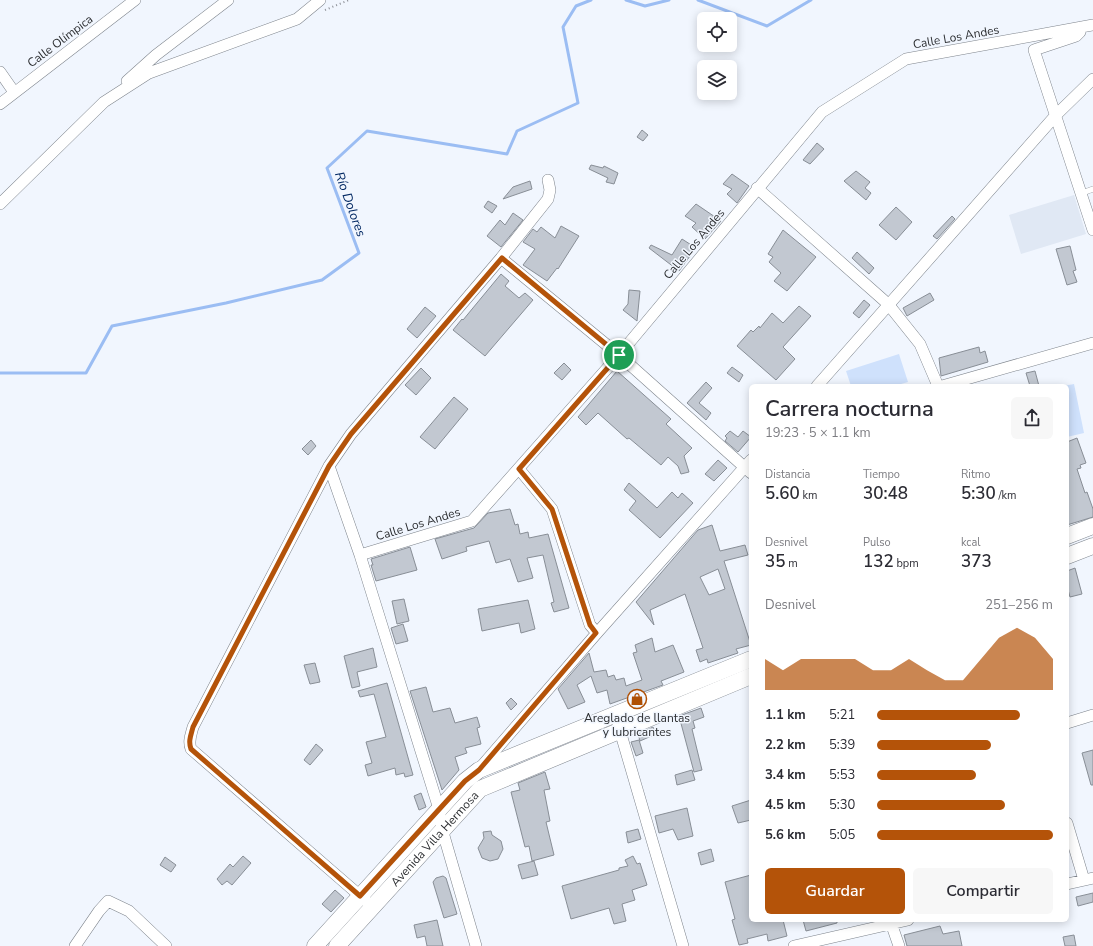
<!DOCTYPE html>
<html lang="es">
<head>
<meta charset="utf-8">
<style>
  :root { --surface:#fff; --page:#f7f7f7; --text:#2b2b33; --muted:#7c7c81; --accent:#b45309 }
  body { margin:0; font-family:"Nunito Sans",sans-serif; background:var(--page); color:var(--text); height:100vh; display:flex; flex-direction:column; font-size:15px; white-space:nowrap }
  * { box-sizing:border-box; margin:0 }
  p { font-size:13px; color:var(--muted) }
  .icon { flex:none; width:22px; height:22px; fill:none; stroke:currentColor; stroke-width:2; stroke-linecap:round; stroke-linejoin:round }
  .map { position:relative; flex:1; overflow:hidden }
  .details { position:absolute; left:749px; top:384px; width:320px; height:538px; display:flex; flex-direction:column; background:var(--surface); border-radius:6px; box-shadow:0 2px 10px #0003 }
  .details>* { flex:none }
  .buttons { position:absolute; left:697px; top:12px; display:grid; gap:8px }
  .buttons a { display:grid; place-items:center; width:40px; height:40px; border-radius:6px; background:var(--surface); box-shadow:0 2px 10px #0003; font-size:20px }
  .pin { position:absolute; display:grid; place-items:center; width:34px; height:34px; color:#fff; margin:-17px; border:2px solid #fff; border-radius:50%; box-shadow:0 1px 4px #0007 }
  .round { display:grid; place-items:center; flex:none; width:42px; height:42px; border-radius:6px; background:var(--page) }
  .headline { display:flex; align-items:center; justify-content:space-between; height:68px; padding:0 16px }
  h1 { font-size:22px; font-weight:600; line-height:30px }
  .figures { display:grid; grid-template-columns:repeat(3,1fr); gap:6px; height:68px; padding:4px 16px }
  .figures div { display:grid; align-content:center }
  .figures b { font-size:17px; font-weight:600 }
  .figures small { font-size:11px; font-weight:400 }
  .figures p { font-size:11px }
  .chart { height:112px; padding:8px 16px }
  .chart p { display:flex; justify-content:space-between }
  .chart svg { width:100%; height:72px; margin-top:4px; fill:var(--accent); opacity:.7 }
  .cta { display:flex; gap:8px; margin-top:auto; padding:8px 16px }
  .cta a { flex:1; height:46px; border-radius:6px; background:var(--accent); color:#fff; font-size:16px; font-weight:600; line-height:46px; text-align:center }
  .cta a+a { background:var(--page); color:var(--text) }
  ul { padding:0 16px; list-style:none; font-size:13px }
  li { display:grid; grid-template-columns:64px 48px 1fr; align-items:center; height:30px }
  li i { height:10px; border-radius:5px; background:var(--accent) }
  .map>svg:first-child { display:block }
  .built { fill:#e0e8f4 }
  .green { fill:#cfe1fc }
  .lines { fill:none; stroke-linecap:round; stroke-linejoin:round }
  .stream { stroke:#9bbdf3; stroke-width:3 }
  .building { fill:#c2c8d1; stroke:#888e96; fill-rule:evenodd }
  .lane-casing { stroke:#7e848c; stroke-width:6 }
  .street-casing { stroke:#7e848c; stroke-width:12 }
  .secondary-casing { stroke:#7e848c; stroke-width:17 }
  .path { stroke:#8d9096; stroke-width:2; stroke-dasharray:1 3; stroke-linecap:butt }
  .lane { stroke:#fff; stroke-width:5.5 }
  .street { stroke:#fff; stroke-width:11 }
  .secondary { stroke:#fff; stroke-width:16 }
  .route-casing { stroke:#fff; stroke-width:8 }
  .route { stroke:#b45309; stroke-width:5 }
  .labels { text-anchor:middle; stroke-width:3; stroke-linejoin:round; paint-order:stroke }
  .street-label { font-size:12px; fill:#2d2f32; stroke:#f1f6fe }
  .poi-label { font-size:12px; fill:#2d2f32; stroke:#f1f6fe }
  .water-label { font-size:13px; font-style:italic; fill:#042a64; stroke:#f1f6fe }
</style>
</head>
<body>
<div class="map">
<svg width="1093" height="946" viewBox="0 0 1093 946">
  <rect width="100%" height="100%" fill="#f1f6fe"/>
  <path class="built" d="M1074,195L1086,234L1021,254L1009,215Z"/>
  <path class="green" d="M899,354L908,382L894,386H851L846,371Z
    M1074,384L1084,433L1067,437V386H1063Z"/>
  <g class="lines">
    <path class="stream" d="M626,0L645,6L669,0
      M698,0L767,26L811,0
      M0,373H86L112,326L226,303L322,280L359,253L327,168L367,131L507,154L517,131L578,103L563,27L576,6L591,0"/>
  </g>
  <path class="building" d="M642,130L648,135L643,141L637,137Z
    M817,143L824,149L810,164L803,160Z
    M591,165L603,168L604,166L618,173L614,184L606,182L608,178L589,169Z
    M856,171L870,182L865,188L871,193L866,200L844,181Z
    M732,174L749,186L737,203L727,194L732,189L723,184Z
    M530,181L532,189L503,199L513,187Z
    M488,201L497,206L492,213L484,207Z
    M696,204L721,221L705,239L692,227L696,223L685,216Z
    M896,207L912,222L896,240L879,225Z
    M513,213L523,220L501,247L487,236L500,220L505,225Z
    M952,216L955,219L937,239L933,236Z
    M561,226L579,236L558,269L557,268L547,281L523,265L535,249L523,242L533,229L537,232L541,227L555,238Z
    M783,230L816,257L787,291L774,281L781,273L769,262L773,257L768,254Z
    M682,239L696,248L679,271L649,248L651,245L672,255Z
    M1070,246L1076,270L1073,271L1077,282L1067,285L1056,249Z
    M857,252L874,268L869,274L852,258Z
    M501,274L509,281L505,286L519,298L525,293L533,300L485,356L453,330L462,319L463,320Z
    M629,290L640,291L637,321L623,310L628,304Z
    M930,293L934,300L907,316L903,308Z
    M864,300L870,305L859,318L853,313Z
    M799,306L811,316L783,347L795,359L776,380L737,346L751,330L753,332L759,326L760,328L772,313L783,323Z
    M425,307L436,316L417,338L407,329Z
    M979,347L980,353L985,351L988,362L941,376L939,358Z
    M564,363L571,370L562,380L554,373Z
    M732,367L743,375L739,382L727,373Z
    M421,368L431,378L416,395L405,385Z
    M617,371L671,419L666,424L692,448L684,456L689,472L681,474L678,466L668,457L661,465L629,438L627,439L598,413L586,425L578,417Z
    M1035,371L1039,386H1030L1026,373Z
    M706,382L712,388L699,403L711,413L706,420L687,403Z
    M454,397L468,409L435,449L420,437Z
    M730,431L738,437L743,431L751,437L738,452L725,441L727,438L725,436Z
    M1077,438L1086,463L1080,465L1081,468L1077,469L1085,493L1087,492L1093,509V517L1067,525V442Z
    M311,440L316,446L308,455L302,449Z
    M718,460L727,468L714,481L705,474Z
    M629,483L657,508L672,492L678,498L682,493L693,503L660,538L629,510L636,501L624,490Z
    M510,509L515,525L518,524L520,534L528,532L529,538L548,534L569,608L554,612L551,603L554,602L543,555L527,558L533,578L518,582L510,559L496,563L489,541L466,547L467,551L442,559L435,539L474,528L488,513Z
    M712,525L720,551L745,545L748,555L724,561L751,645L736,649L738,653L708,663L707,659L700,662L696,650L703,648L685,594L650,610L654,625L636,602L698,530ZM718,569L725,589L709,595L700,577Z
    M410,547L417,570L376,581L371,565H373L371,559Z
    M1075,568L1082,594L1070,597L1067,586V571Z
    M404,599L409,621L397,624L392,601Z
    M528,600L535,629L521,633L519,623L482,631L478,609Z
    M403,624L408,641L396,644L391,628Z
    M652,638L655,652L673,645L684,672L661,681L663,685L610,704L607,690L597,693L591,676L577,685L585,702L568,709L558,689L589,653L594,672L606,670L608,677L614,675L616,680L624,678L626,686L642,680L633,653L637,652L635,645Z
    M373,648L377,667L357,672L360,686L352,688L344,656Z
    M315,663L320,682L310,684L304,665Z
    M387,683L413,775L405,777L404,773L396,775L395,768L368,776L365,765L372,763L366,742L386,737L374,694L360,697L358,691Z
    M426,687L433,712L450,708L455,723L477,717L480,727L477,728L481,744L465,748L467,753L455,757L459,770L442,790L410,691Z
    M511,698L517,704L511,710L506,703Z
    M701,708L704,717L693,721L695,728L692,729L702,770L694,772L679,716Z
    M653,727L656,734L640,741L638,734Z
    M639,740L643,753L636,756L631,742Z
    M316,744L323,750L310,765L304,760Z
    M1093,750V785H1091L1082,753Z
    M692,770L695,780L677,785L675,775Z
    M545,772L550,789L544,790L550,821L546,822L554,855L532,861L529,846L525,847L511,792L520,790L518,783Z
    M421,793L426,807L419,810L414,796Z
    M751,800V820L738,823L732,806Z
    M687,808L693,836L678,840L673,829L659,833L655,816Z
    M638,829L641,839L628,843L626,832Z
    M491,831L492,835L501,841L503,849L498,859L490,861L482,858L478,848L484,838L483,832Z
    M711,849L714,861L701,865L698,853Z
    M243,856L251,863L232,885L227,881L222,885L217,879L230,864L233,867Z
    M633,856L637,864L640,863L647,885L632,890L635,900L622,904L626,921L614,924L609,908L571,919L562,886L619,870V868L628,866L625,860Z
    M165,857L176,865L171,872L160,865Z
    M534,861L538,875L522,879L518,865Z
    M751,875V920H783L787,936L768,941L767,934L747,939L748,943L739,945L732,920L735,919L725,882Z
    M443,876L446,878L457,914L444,918L433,882L436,878Z
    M335,890L344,898L331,912L322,904Z
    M1093,893V902L1078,906L1076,897Z
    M437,920L443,946H427L425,936L417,938L414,925Z
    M803,920H837V923L806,931Z
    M940,926L943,934L959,931L962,946H907L904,935Z
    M1074,935L1076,946H1065L1063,937Z"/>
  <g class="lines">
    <defs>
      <path id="lane" d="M1082,193L1093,189"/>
      <path id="street" d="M1081,27L1080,32L1076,36L1034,50L1093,230
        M0,72L14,92
        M127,81L156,55L228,0
        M0,104L135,0
        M757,188L888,304L920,344L938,386
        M0,204L104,102L149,73L297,19L320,0
        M501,258L619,355L751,473
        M817,386L1056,115L1093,79
        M942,386L1093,343
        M329,466L360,555L439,809L442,829L476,946
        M519,469L552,509L590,625L597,633
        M360,555L472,521L619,355L822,112L906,59L1093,25
        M1067,723L1093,715
        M618,724L683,946
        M480,768L597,633L751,460
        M1067,823L1084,880
        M1067,884L1093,878
        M366,901L191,749C188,741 191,735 193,727L329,466L351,434L501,258L548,199L550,190L548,180
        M890,920L899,946
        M75,946L99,911L108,901L129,911L166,946
        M794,946L908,920"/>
      <g id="secondary">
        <path d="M1067,536L1093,526"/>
        <path d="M1067,556L1093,546"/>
        <path d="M315,946L465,781L479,770L751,659"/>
        <path id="s1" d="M337,946L480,789L751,676"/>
      </g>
    </defs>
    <use href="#lane" class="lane-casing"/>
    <use href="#street" class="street-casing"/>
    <use href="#secondary" class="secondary-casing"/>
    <path class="path" d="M325,10L349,0"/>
    <use href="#lane" class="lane"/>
    <use href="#street" class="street"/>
    <use href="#secondary" class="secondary"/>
  </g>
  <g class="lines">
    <defs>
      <path id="route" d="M502,258L619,355L519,469L552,509L590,625L596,633L479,770L465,781L360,896L191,749C188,741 191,735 193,727L329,466L351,434Z"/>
    </defs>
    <use href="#route" class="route-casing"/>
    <use href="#route" class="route"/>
  </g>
  <defs>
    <symbol id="shop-ring" viewBox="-11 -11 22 22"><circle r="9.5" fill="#f1f6fe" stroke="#af5004" stroke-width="1.5"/><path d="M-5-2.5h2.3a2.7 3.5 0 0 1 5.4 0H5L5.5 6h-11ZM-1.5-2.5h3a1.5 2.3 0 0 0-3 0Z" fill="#af5004"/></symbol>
  </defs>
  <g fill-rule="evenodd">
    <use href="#shop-ring" x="626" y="688" width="22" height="22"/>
  </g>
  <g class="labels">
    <g class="street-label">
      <text transform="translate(956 37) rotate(-10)" y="4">Calle Los Andes</text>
      <text transform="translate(60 41) rotate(-37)" y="4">Calle Olímpica</text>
      <text transform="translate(694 244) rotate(-50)" y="4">Calle Los Andes</text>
      <text transform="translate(418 524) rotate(-17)" y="4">Calle Los Andes</text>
      <text dy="4" stroke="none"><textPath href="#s1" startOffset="145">Avenida Villa Hermosa</textPath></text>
    </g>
    <g class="poi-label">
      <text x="637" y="722">Areglado de llantas<tspan x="637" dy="14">y lubricantes</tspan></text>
    </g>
    <g class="water-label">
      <text transform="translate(351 204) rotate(70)" y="5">Río Dolores</text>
    </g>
  </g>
</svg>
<div class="buttons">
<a><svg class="icon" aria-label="locate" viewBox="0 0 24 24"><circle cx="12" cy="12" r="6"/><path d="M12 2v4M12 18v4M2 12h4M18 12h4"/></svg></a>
<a><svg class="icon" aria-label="layers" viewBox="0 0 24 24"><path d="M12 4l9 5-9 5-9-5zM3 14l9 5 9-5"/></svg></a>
</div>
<div class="pin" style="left:619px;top:355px;background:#1e9e55"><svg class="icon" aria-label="arrive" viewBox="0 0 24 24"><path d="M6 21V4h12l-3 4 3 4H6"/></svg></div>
<section class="details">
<div class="headline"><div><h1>Carrera nocturna</h1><p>19:23 · 5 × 1.1 km</p></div><a class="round"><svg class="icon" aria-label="share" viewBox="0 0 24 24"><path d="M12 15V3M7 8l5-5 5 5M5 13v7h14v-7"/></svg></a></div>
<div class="figures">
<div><p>Distancia</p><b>5.60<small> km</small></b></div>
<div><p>Tiempo</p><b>30:48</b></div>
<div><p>Ritmo</p><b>5:30<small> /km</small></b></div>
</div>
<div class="figures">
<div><p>Desnivel</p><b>35<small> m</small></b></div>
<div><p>Pulso</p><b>132<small> bpm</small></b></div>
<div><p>kcal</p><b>373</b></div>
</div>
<div class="chart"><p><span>Desnivel</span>251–256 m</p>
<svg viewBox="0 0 160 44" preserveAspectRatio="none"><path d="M0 44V25L10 32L20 25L30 25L40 25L50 25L60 32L70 32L80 25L90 32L100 38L110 38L120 25L130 12L140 6L150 12L160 25V44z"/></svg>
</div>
<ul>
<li><b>1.1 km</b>5:21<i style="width:81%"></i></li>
<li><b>2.2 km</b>5:39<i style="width:65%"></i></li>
<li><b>3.4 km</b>5:53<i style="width:56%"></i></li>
<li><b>4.5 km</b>5:30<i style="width:73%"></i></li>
<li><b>5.6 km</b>5:05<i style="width:100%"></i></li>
</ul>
<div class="cta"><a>Guardar</a><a>Compartir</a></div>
</section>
</div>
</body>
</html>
